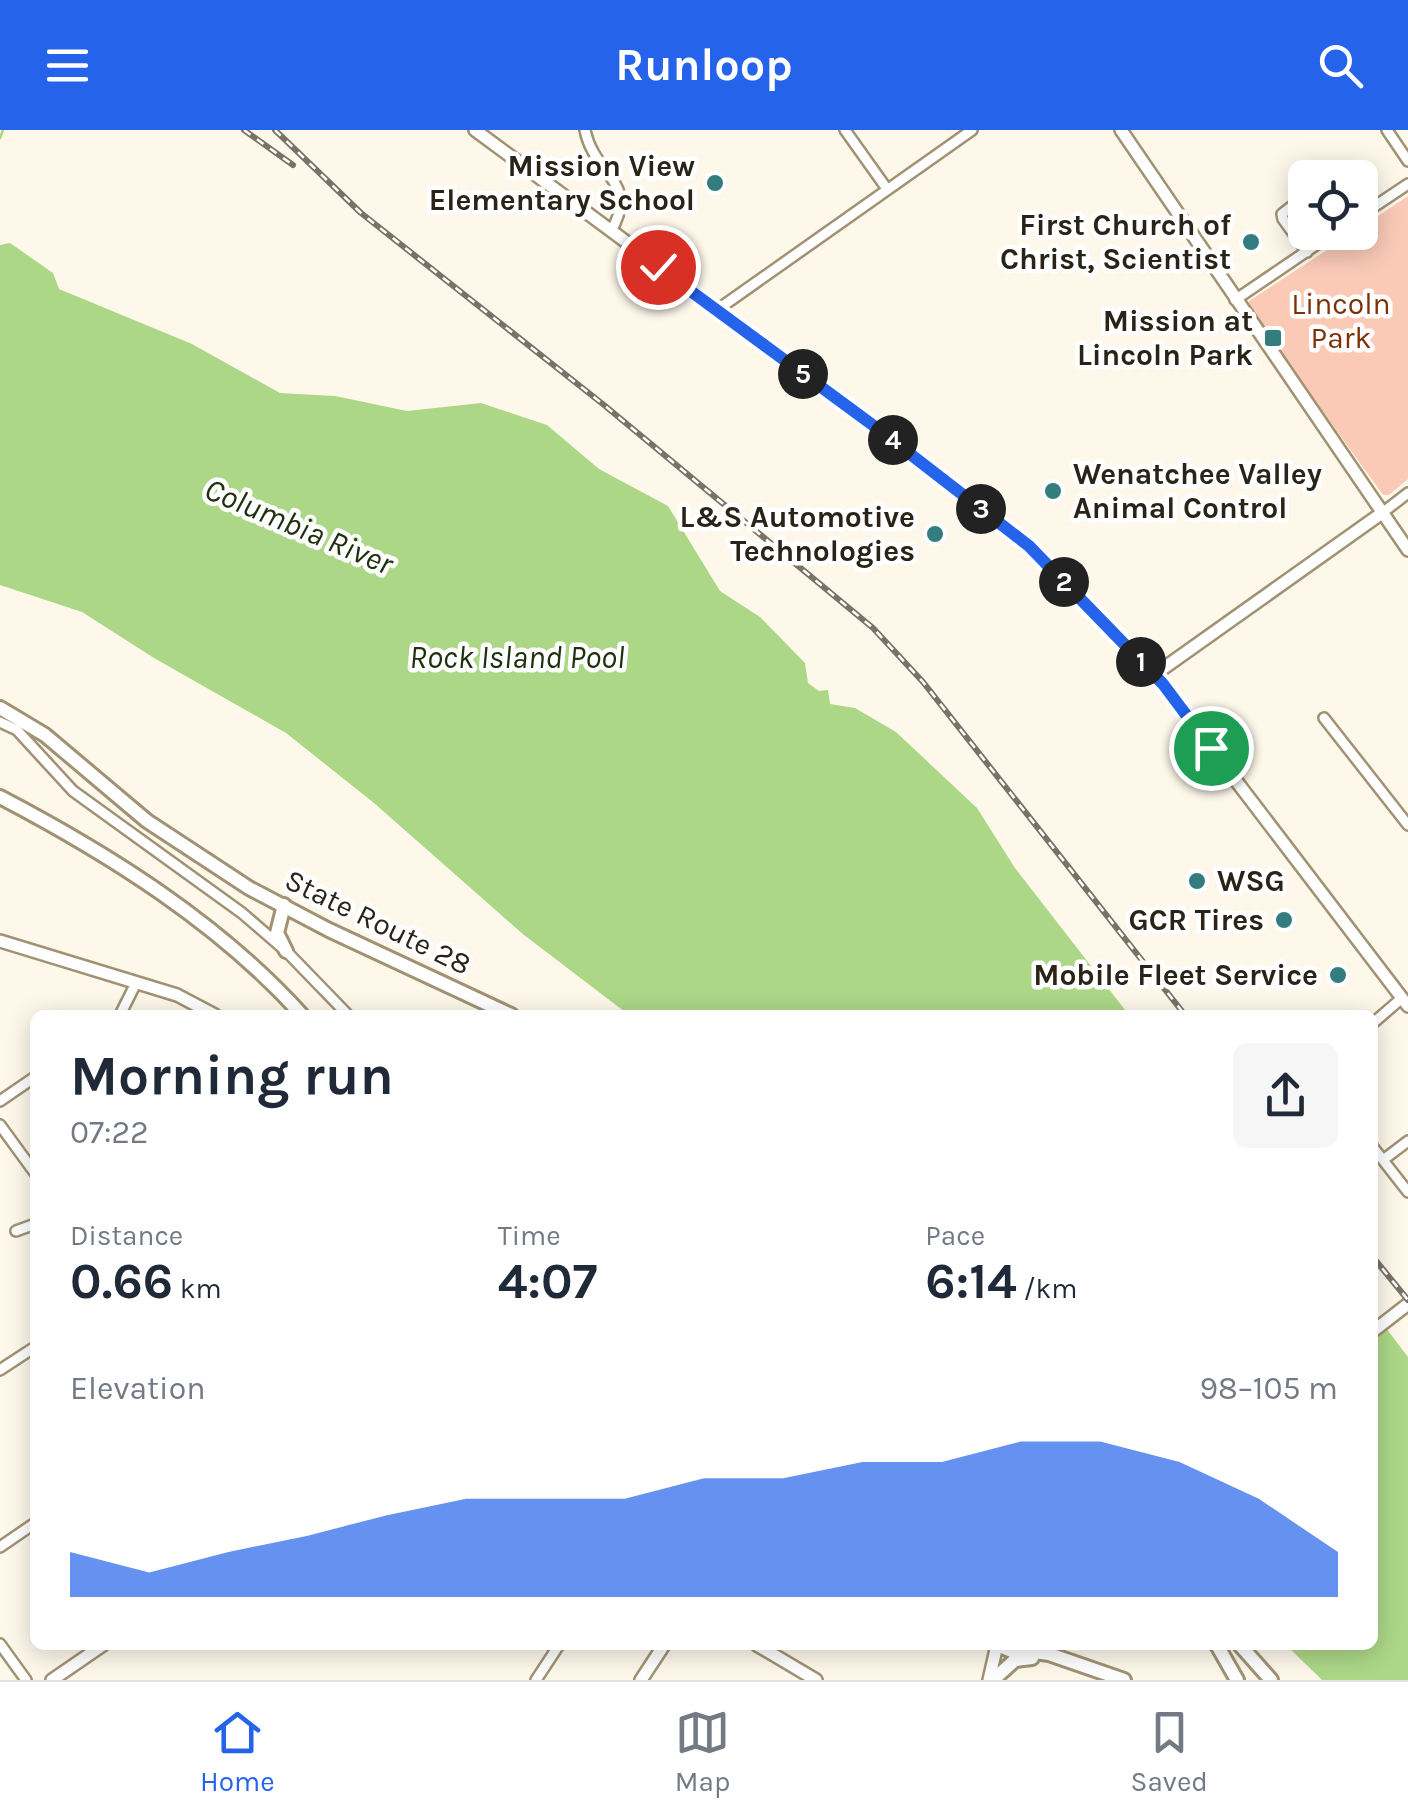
<!DOCTYPE html>
<html lang="en">
<head>
<meta charset="utf-8">
<style>
  :root { --surface:#fff; --page:#f6f6f7; --text:#1f2937; --muted:#747a83; --line:#e0e1e3; --accent:#2563eb }
  body { margin:0; font-family:Karla,sans-serif; background:var(--page); color:var(--text); height:100vh; display:flex; flex-direction:column; font-size:38px; white-space:nowrap }
  * { box-sizing:border-box; margin:0 }
  p { font-size:32px; color:var(--muted) }
  .icon { flex:none; width:55px; height:55px; fill:none; stroke:currentColor; stroke-width:2; stroke-linecap:round; stroke-linejoin:round }
  .map { position:relative; flex:1; overflow:hidden }
  .panel { position:absolute; left:30px; top:880px; width:1348px; height:640px; display:flex; flex-direction:column; background:var(--surface); border-radius:15px; box-shadow:0 5px 25px #0003 }
  .panel>* { flex:none }
  .fabs { position:absolute; left:1288px; top:30px; display:grid; gap:20px }
  .fabs a { display:grid; place-items:center; width:90px; height:90px; border-radius:15px; background:var(--surface); box-shadow:0 5px 25px #0003; font-size:50px }
  .pin { position:absolute; display:grid; place-items:center; width:85px; height:85px; color:#fff; margin:-42px; border:5px solid #fff; border-radius:50%; box-shadow:0 2px 10px #0007 }
  .km { position:absolute; width:50px; height:50px; margin:-25px; border-radius:50%; background:#222; color:#fff; font-size:28px; line-height:50px; text-align:center }
  .round { display:grid; place-items:center; flex:none; width:105px; height:105px; border-radius:15px; background:var(--page) }
  .summary { display:flex; align-items:center; justify-content:space-between; height:170px; padding:0 40px }
  h1 { font-size:55px; font-weight:700; line-height:75px }
  .figures { display:grid; grid-template-columns:repeat(3,1fr); gap:15px; height:170px; padding:10px 40px }
  .figures div { display:grid; align-content:center }
  .figures b { font-size:50px; font-weight:700 }
  .figures small { font-size:28px; font-weight:400 }
  .figures p { font-size:28px }
  .chart { height:280px; padding:20px 40px }
  .chart p { display:flex; justify-content:space-between }
  .chart svg { width:100%; height:180px; margin-top:10px; fill:var(--accent); opacity:.7 }
  header { display:flex; justify-content:space-between; align-items:center; height:130px; padding:0 40px; background:var(--accent); color:#fff; font-size:45px; font-weight:700 }
  .dock { display:flex; justify-content:space-around; align-items:center; height:140px; border-top:2px solid var(--line); background:var(--surface); font-size:28px; color:var(--muted) }
  .dock a { display:grid; justify-items:center; gap:5px }
  .dock .current { color:var(--accent) }
  .map>svg:first-child { display:block }
  .green { fill:#facab6 }
  .water { fill:#acd787 }
  .lines { fill:none; stroke-linecap:round; stroke-linejoin:round }
  .stream { stroke:#acd787; stroke-width:2.5 }
  .minor-casing { stroke:#a09273; stroke-width:14 }
  .major-casing { stroke:#a09273; stroke-width:16 }
  .highway-casing { stroke:#a09273; stroke-width:18 }
  .minor { stroke:#fff; stroke-width:9 }
  .major { stroke:#fff; stroke-width:11 }
  .highway { stroke:#fff; stroke-width:12 }
  .rail-casing { stroke:#787366; stroke-width:6 }
  .rail { stroke:#fff; stroke-width:2.5; stroke-dasharray:8; stroke-linecap:butt }
  .route-casing { stroke:#fff; stroke-width:20 }
  .route { stroke:#2563eb; stroke-width:12 }
  .poi-dot { fill:#347d7f; stroke:#fff; stroke-width:4 }
  .labels { text-anchor:middle; stroke-width:9; stroke-linejoin:round; paint-order:stroke }
  .poi-label { font-size:30px; font-weight:bold; fill:#292417; stroke:#fff; text-anchor:end }
  .park-label { font-size:30px; fill:#7d3106; stroke:#fff }
  .street-label { font-size:30px; fill:#292417; stroke:#fff }
  .water-label { font-size:32px; font-style:italic; fill:#203110; stroke:#fff }
</style>
</head>
<body>
<header><svg class="icon" aria-label="menu" viewBox="0 0 24 24"><path d="M4 6h16M4 12h16M4 18h16"/></svg>Runloop<svg class="icon" aria-label="search" viewBox="0 0 24 24"><circle cx="10" cy="10" r="6"/><path d="M15 15l6 6"/></svg></header>
<div class="map">
<svg width="1408" height="1550" viewBox="0 0 1408 1550">
  <rect width="100%" height="100%" fill="#fef8eb"/>
  <path class="green" d="M1408,66V349L1389,365H1383L1248,178L1249,171L1353,103L1360,102V98Z"/>
  <path class="water" d="M10,113L53,143L59,159L192,214L280,263L335,266L407,281L481,273L547,295L599,339L668,376L720,461L760,487L805,533L808,553L819,561L828,560L830,574L855,578L896,602L977,678L1015,738L1129,885H629L524,805L374,673L286,603L154,528L82,482L0,455V115Z
    M1373,1181L1408,1227V1550H1322L1286,1515H1372Z"/>
  <g class="lines">
    <path class="stream" d="M0,8L3,0"/>
    <defs>
      <path id="minor" d="M585,0C594,46 640,51 611,101
        M845,0L887,59
        M1387,0L1408,31
        M1305,66L1282,84L1283,89L1307,122
        M1360,86L1408,54
        M1235,170L1335,102
        M717,180L972,0
        M1382,383L1408,363
        M1324,588L1408,695
        M0,592L17,600L73,661L242,783L286,821L348,885
        M120,885L136,853
        M1372,894L1402,868
        M0,971L35,947
        M0,995L35,1043
        M1372,1016L1408,1062
        M1383,1030L1408,1011
        M16,1101L35,1094
        M0,1240L35,1217
        M0,1417L35,1393
        M0,1514L26,1550
        M536,1550L559,1515"/>
      <path id="major" d="M475,0L875,296L1029,417L1163,555L1408,876
        M1121,0L1408,420
        M1154,545L1382,383
        M0,811L177,865L215,885
        M1372,1202L1408,1174
        M757,1515L816,1550
        M52,1550L103,1515
        M641,1550L664,1515
        M989,1550L997,1515"/>
      <path id="highway" d="M0,578L45,605L147,691L249,758L329,800L511,885
        M0,667C109,724 219,793 302,885
        M284,775L277,803L286,821
        M997,1515L1014,1522L1026,1516
        M1217,1515L1237,1550
        M1240,1515L1271,1550
        M1021,1520L1049,1524L1124,1550
        M993,1550L1015,1530L1032,1528"/>
    </defs>
    <use href="#minor" class="minor-casing"/>
    <use href="#major" class="major-casing"/>
    <use href="#highway" class="highway-casing"/>
    <use href="#minor" class="minor"/>
    <use href="#major" class="major"/>
    <use href="#highway" class="highway"/>
    <defs>
      <path id="rail" d="M244,0L293,35
        M275,0L361,83L604,275L873,498L923,552L1185,885
        M1372,1126L1408,1170"/>
    </defs>
    <use href="#rail" class="rail-casing"/>
    <use href="#rail" class="rail"/>
  </g>
  <g class="lines">
    <defs>
      <path id="route" d="M658,137L874,296L1029,416L1163,554L1211,618"/>
    </defs>
    <use href="#route" class="route-casing"/>
    <use href="#route" class="route"/>
  </g>
  <g class="poi-dot">
    <circle cx="715" cy="53" r="10"/>
    <circle cx="1251" cy="112" r="10"/>
    <rect x="1263" y="198" width="20" height="20" rx="5"/>
    <circle cx="1053" cy="361" r="10"/>
    <circle cx="935" cy="404" r="10"/>
    <circle cx="1197" cy="751" r="10"/>
    <circle cx="1284" cy="790" r="10"/>
    <circle cx="1338" cy="845" r="10"/>
  </g>
  <g class="labels">
    <g class="poi-label">
      <text x="695" y="46">Mission View<tspan x="695" dy="34">Elementary School</tspan></text>
      <text x="1231" y="105">First Church of<tspan x="1231" dy="34">Christ, Scientist</tspan></text>
      <text x="1253" y="201">Mission at<tspan x="1253" dy="34">Lincoln Park</tspan></text>
      <text x="1073" y="354" text-anchor="start">Wenatchee Valley<tspan x="1073" dy="34">Animal Control</tspan></text>
      <text x="915" y="397">L&amp;S Automotive<tspan x="915" dy="34">Technologies</tspan></text>
      <text x="1217" y="761" text-anchor="start">WSG</text>
      <text x="1264" y="800">GCR Tires</text>
      <text x="1318" y="855">Mobile Fleet Service</text>
    </g>
    <g class="park-label">
      <text x="1341" y="184">Lincoln<tspan x="1341" dy="34">Park</tspan></text>
    </g>
    <g class="street-label">
      <text transform="translate(378 792) rotate(26)" y="10">State Route 28</text>
    </g>
    <g class="water-label">
      <text transform="translate(299 396) rotate(23)" y="11">Columbia River</text>
      <text x="517" y="538">Rock Island Pool</text>
    </g>
  </g>
</svg>
<div class="fabs">
<a><svg class="icon" aria-label="locate" viewBox="0 0 24 24"><circle cx="12" cy="12" r="6"/><path d="M12 2v4M12 18v4M2 12h4M18 12h4"/></svg></a>
</div>
<div class="pin" style="left:1211px;top:618px;background:#1e9e55"><svg class="icon" aria-label="arrive" viewBox="0 0 24 24"><path d="M6 21V4h12l-3 4 3 4H6"/></svg></div>
<div class="pin" style="left:658px;top:137px;background:#d93025"><svg class="icon" aria-label="check" viewBox="0 0 24 24"><path d="M5 12l5 5 9-10"/></svg></div>
<b class="km" style="left:1141px;top:532px">1</b>
<b class="km" style="left:1064px;top:452px">2</b>
<b class="km" style="left:981px;top:379px">3</b>
<b class="km" style="left:893px;top:310px">4</b>
<b class="km" style="left:803px;top:244px">5</b>
<section class="panel">
<div class="summary"><div><h1>Morning run</h1><p>07:22</p></div><a class="round"><svg class="icon" aria-label="share" viewBox="0 0 24 24"><path d="M12 15V3M7 8l5-5 5 5M5 13v7h14v-7"/></svg></a></div>
<div class="figures">
<div><p>Distance</p><b>0.66<small> km</small></b></div>
<div><p>Time</p><b>4:07</b></div>
<div><p>Pace</p><b>6:14<small> /km</small></b></div>
</div>
<div class="chart"><p><span>Elevation</span>98–105 m</p>
<svg viewBox="0 0 160 44" preserveAspectRatio="none"><path d="M0 44V33L10 38L20 33L30 29L40 24L50 20L60 20L70 20L80 15L90 15L100 11L110 11L120 6L130 6L140 11L150 20L160 33V44z"/></svg>
</div>
</section>
</div>
<nav class="dock">
<a class="current"><svg class="icon" aria-label="home" viewBox="0 0 24 24"><path d="M3 11l9-7 9 7M6 9v11h12V9"/></svg>Home</a>
<a><svg class="icon" aria-label="map" viewBox="0 0 24 24"><path d="M3 6l6-2 6 2 6-2v14l-6 2-6-2-6 2zM9 4v14M15 6v14"/></svg>Map</a>
<a><svg class="icon" aria-label="saved" viewBox="0 0 24 24"><path d="M7 4h10v16l-5-4-5 4z"/></svg>Saved</a>
</nav>
</body>
</html>
